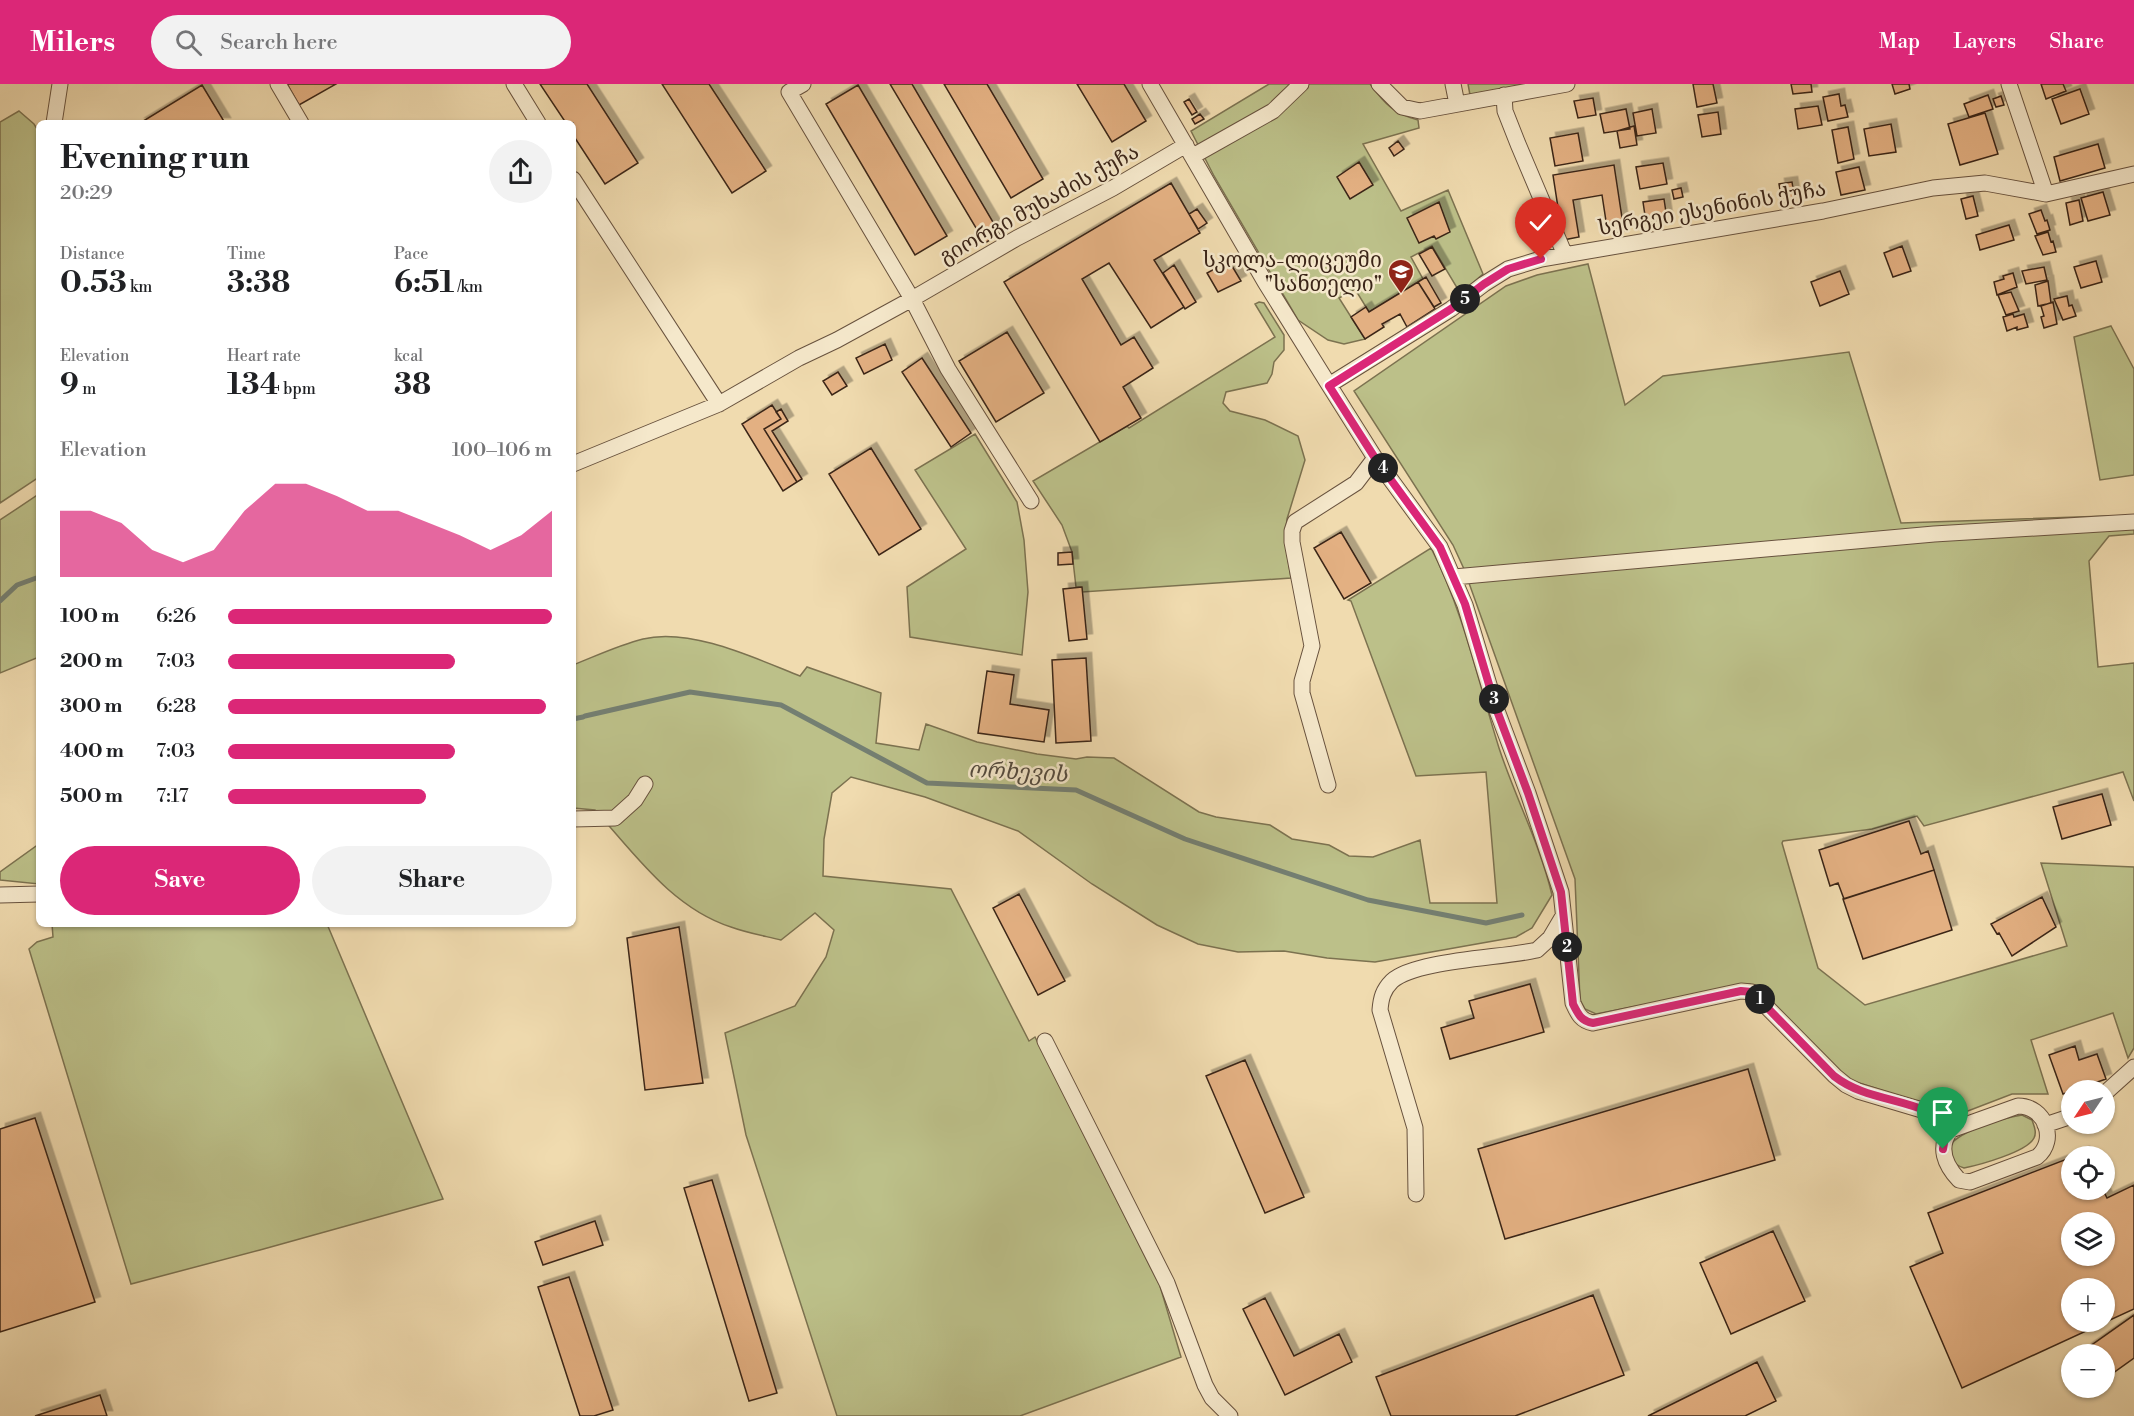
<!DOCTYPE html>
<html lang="en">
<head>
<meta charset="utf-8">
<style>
  :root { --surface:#fff; --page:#f2f2f2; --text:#202124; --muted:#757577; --accent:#db2777 }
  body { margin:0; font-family:"Libre Bodoni","Noto Serif Georgian",serif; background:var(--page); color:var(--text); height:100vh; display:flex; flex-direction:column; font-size:22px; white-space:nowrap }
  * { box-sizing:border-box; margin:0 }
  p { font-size:20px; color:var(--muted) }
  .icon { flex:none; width:33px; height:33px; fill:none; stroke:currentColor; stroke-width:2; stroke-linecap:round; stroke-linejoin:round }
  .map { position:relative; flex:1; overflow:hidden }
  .sheet { position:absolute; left:36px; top:36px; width:540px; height:807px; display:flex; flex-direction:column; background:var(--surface); border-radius:9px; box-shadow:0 2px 4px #0004 }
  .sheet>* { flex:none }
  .needle { width:39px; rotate:235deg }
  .tools { position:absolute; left:2061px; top:996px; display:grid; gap:12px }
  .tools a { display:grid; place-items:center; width:54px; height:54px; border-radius:50%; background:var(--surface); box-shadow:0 2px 4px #0004; font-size:30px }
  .pin { position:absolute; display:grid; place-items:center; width:51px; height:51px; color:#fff; margin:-62px -26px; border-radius:50% 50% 50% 0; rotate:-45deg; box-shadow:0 0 6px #0007 }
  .pin .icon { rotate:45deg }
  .km { position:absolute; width:30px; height:30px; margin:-15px; border-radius:50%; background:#222; color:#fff; font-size:16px; line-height:30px; text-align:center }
  .round { display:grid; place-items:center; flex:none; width:63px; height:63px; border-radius:32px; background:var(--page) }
  .overview { display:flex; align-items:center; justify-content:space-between; height:102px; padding:0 24px }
  h1 { font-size:33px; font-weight:800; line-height:45px }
  .metrics { display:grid; grid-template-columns:repeat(3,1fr); gap:9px; height:102px; padding:6px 24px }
  .metrics div { display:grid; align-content:center }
  .metrics b { font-size:30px; font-weight:800 }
  .metrics small { font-size:16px; font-weight:400 }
  .metrics p { font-size:16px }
  .chart { height:168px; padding:12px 24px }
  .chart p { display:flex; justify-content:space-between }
  .chart svg { width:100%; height:108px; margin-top:6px; fill:var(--accent); opacity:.7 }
  .primary-button { display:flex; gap:12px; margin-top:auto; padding:12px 24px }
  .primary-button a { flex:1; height:69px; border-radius:36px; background:var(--accent); color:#fff; font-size:24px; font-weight:800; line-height:69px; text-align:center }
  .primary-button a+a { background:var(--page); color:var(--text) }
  ul { padding:0 24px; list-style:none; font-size:20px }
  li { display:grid; grid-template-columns:96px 72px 1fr; align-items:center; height:45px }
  li i { height:15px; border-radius:8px; background:var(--accent) }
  header { display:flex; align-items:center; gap:36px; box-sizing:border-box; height:84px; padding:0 30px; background:var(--accent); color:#fff }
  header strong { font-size:28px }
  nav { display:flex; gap:33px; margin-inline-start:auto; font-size:21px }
  .search { width:420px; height:54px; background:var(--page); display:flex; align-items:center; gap:15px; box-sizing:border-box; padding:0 21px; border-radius:33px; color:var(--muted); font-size:22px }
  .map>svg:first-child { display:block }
  .green { fill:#bcc089; stroke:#7c7250; stroke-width:1.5 }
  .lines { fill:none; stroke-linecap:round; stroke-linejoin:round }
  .stream { stroke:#747f72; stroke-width:5 }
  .building { fill:#e3b082; stroke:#3b2518; stroke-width:1.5; fill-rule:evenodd; filter:url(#shadow) }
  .minor-casing { stroke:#68523e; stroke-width:17 }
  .minor { stroke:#f5e8cb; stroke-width:15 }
  .route-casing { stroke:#fff; stroke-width:12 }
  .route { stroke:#db2777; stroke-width:8 }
  .labels { text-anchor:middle; stroke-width:5; stroke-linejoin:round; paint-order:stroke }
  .street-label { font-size:21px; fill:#3b2518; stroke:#f5e8cb }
  .poi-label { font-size:21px; fill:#3b2518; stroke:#f5e8cb; text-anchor:end }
  .water-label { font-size:22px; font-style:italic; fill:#534a3e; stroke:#f5e8cb }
</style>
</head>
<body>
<header>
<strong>Milers</strong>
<div class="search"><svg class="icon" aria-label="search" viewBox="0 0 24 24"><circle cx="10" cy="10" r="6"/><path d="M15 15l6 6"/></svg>Search here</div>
<nav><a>Map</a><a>Layers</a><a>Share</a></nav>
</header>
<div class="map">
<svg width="2134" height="1332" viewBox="0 0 2134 1332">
  <defs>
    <filter id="shadow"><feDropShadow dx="5.5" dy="-5.5" stdDeviation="0" flood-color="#0004"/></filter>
  </defs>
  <rect width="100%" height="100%" fill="#f0dbaf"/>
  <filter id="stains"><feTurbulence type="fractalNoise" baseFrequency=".00333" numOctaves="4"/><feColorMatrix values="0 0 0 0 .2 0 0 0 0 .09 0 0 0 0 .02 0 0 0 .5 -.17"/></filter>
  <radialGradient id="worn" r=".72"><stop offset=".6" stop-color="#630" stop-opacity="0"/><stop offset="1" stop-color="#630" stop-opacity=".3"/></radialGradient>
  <path class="green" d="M1269,0H1370C1385,20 1394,30 1418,36L1419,44L1363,60L1401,127L1448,106L1483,190L1455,214L1459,207L1432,162L1411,173L1423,195L1369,228L1355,205L1339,214L1365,255L1344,260L1328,256L1298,236L1214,92L1191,47Z
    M1468,0H1522V1L1470,11Z
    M19,27L34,40L39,48V393L0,419V38Z
    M1588,180L1625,321L1663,292L1849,268L1901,439L2107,432L2134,443V450L2109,452L2089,477L2098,583L2134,579V717L2123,688L1924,742L1917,732L1872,745L1783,757L1782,759L1818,884L1865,921L2067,862L2041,779L2134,783V964L2128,974L2113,929L2031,956L2048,1010H2012L1960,1030L1945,1031L1927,1021L1847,995L1750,900L1596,930L1585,925L1580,916L1575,795L1464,485L1453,461L1354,307L1506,202L1537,191Z
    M1259,218L1264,219L1284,251V266L1274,278L1272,290L1267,299L1226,308L1223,319L1230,327L1265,336L1298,352L1305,376L1287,435L1285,457L1291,494L1082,508L1081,503H1076L1072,468L1062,441L1033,397L1127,342L1129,344L1275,253L1255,220Z
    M2111,242L2134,285V391L2100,396L2074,253Z
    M975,350L1017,418L1024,456L1028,508L1022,571L910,553L907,503L966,465L915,386Z
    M39,410V573L0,589V436Z
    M1431,464C1463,526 1478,597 1499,664C1515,713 1540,760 1552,811L1532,844L1516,853L1375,878L1327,874L1284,867L1238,868L1198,860L1157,841L1092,800L1018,747L925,713L851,693L832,709L824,755L823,792L951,805L1029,957L1035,953L1160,1202L1181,1273L1020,1332H837L746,1051L725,949L795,922L826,873L834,846L815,829L781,856C765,852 747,849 731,843C672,824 635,770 595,726L573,724V581C596,572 619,561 643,555C690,543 757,575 800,592L807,583L881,609L876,659L919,666L926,640L977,658L1037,670L1076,675L1087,673L1114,674L1199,728L1216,733L1270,741L1292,755L1329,761L1349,772L1373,773L1420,756L1430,819H1497L1486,688L1416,692L1351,517L1348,516Z
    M39,760V800L0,796V788Z
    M52,840H327L443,1115L260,1166L131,1200L29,865L37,858L53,853Z
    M2022,1031L2032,1036C2034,1042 2037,1048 2034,1054C2027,1068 1979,1081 1964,1084C1951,1080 1951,1073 1950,1061C1962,1046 2003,1034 2022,1031Z"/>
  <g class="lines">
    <path class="stream" d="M0,517L17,501L39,493
      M585,632L690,608L781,621L927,699L1076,706L1185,755L1368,816L1486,839L1522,831
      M573,635L583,633"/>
  </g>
  <path class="building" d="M287,0H336L299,21Z
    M540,0H587L638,79L605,100L573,51V39H566Z
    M662,0H709L766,87L732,109Z
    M890,0H912L1000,150L985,159Z
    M944,0H987L1043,95L1011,114Z
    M1077,0H1124L1146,37L1112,58Z
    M1693,0H1713L1717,19L1697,23Z
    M1791,0H1811L1812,8L1793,10Z
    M1892,0H1909L1910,5L1895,10Z
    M2041,0H2063L2066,7L2046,15Z
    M202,1L225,39H140Z
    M858,1L947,152L915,171L826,20Z
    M2080,5L2089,30L2061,40L2052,15Z
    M1839,10L1841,22L1845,21L1848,33L1828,37L1823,13Z
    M1988,11L1993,25L1969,33L1964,20Z
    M2001,12L2004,21L1996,23L1993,15Z
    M1593,14L1596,31L1578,34L1574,17Z
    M1189,15L1197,28L1192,31L1184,18Z
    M1818,22L1822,41L1798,45L1795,25Z
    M1626,25L1630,45L1604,49L1600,30Z
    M1652,25L1656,49L1637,52L1633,29Z
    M1718,28L1721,50L1702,53L1698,31Z
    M1985,29L1998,70L1960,81L1948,40Z
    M1200,30L1204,35L1195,40L1192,35Z
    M1891,40L1896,68L1869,72L1864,45Z
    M1634,42L1637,61L1620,64L1617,47Z
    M1848,43L1854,75L1838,79L1832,46Z
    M1578,49L1583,77L1555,82L1550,54Z
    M1398,57L1404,65L1394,72L1389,64Z
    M2098,60L2105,84L2060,97L2054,73Z
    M1359,78L1373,101L1350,115L1337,93Z
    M1663,79L1667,100L1640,105L1636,83Z
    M1614,81L1624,147L1608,150L1602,111L1573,116L1579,153L1563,156L1553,91Z
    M1859,83L1865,106L1841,111L1836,88Z
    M1792,98L1795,116L1782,118L1779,100Z
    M1171,99L1200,149L1154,176L1184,223L1151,244L1109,179L1082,195L1121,261L1134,253L1153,284L1123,303L1141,334L1100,358L1004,198Z
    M1681,104L1683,113L1674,115L1672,106Z
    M2103,108L2110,131L2088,137L2081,114Z
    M1973,112L1978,132L1966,135L1961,115Z
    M1664,115L1667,135L1646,138L1643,118Z
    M2079,116L2083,137L2070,141L2066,119Z
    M1439,118L1450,148L1436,155L1434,152L1419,159L1407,134Z
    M1197,125L1207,139L1198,145L1189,130Z
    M2041,126L2045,137L2047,136L2050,146L2037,150L2029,130Z
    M2009,141L2014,156L1980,166L1976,151Z
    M2048,148L2051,158L2053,157L2056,168L2043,171L2035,152Z
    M1902,162L1911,187L1893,193L1884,169Z
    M1432,163L1445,185L1432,192L1419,170Z
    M1229,177L1241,197L1218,208L1207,189Z
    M2096,177L2102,198L2081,204L2074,183Z
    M1174,181L1196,218L1185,225L1163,189Z
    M2044,183L2047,196L2026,200L2022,187Z
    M1840,187L1849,210L1820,222L1811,198Z
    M2013,189L2017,203L1997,211L1994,198L2004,195L2003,192Z
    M1426,193L1441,219L1434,223L1418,198Z
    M2048,197L2051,219L2038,222L2035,201Z
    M1418,198L1435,225L1407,243L1400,230L1382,240L1384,243L1365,255L1351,233L1366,223L1369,228Z
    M2011,208L2019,227L2006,231L1998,211Z
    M2067,212L2069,222L2072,221L2076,232L2063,236L2054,215Z
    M2053,218L2057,240L2044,244L2041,233L2044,232L2041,222Z
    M2013,230L2014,233L2024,230L2028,243L2017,246V243L2007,247L2003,233Z
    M1007,248L1044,309L996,338L959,277Z
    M885,260L892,276L864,290L856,274Z
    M922,274L971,349L951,363L902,288Z
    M838,288L847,302L832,311L823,297Z
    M772,321L781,335L764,345L797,398L783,407L742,340Z
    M781,325L788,337L772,347L802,395L797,398L764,345L781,335L776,328Z
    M871,364L921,445L879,471L829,390Z
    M1341,448L1371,499L1344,515L1314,464Z
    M1072,468L1073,480L1058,481V469Z
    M1082,503L1087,555L1069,557L1063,505Z
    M1086,574L1091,657L1056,659L1052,576Z
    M987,587L1014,591L1010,620L1049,626L1044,658L978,649Z
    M2102,710L2111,741L2062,755L2053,723Z
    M1909,737L1921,770L1928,767L1934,786L1844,815L1838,799L1830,802L1819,766Z
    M1934,786L1952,846L1863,875L1843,815Z
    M1019,810L1065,897L1038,911L993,824Z
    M2042,813L2056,843L2012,872L1999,849L1997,850L1991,840Z
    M679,843L703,999L645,1006L627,854Z
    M1530,900L1544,948L1450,975L1441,944L1474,934L1469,917Z
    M2075,962L2079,976L2097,970L2106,995L2063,1010L2049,971Z
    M1245,976L1304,1113L1265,1129L1206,992Z
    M1748,985L1775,1076L1505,1155L1478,1065Z
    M35,1034L95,1218L0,1248V1045Z
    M2084,1068L2086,1072H2072Z
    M2072,1073V1106H2103L2107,1114L2134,1101V1225L1962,1304L1910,1183L1943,1169L1928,1129ZM2072,1138H2104V1172H2072ZM2072,1204H2104V1238H2072Z
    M712,1096L777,1309L749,1317L684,1104Z
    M595,1137L603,1161L543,1181L535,1158Z
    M1773,1147L1805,1217L1731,1250L1700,1179Z
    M569,1193L613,1326L594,1332H580L538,1203Z
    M1593,1211L1624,1291L1515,1332H1391L1376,1293Z
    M1265,1214L1294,1272L1339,1250L1352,1278L1285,1311L1243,1225Z
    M2134,1231V1274L2106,1294L2104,1270H2090L2086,1265Z
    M1757,1278L1776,1317L1745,1332H1648Z
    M100,1311L107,1332H35Z"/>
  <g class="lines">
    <defs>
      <path id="minor" d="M278,0L301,39
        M514,0L538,39
        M803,0L789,8L912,215L948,285L1031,417
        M1150,0L1265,198L1329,301L1375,374L1440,463L1465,521L1496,624L1528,709L1561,808L1573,919C1578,930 1581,937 1593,939L1741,907L1752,908L1835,992L1846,1001L1858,1007L1932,1029L1951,1046
        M1379,0L1402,23L1420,27L1567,0
        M1453,0L1457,20
        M2009,0L2046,110
        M1504,11L1505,27L1518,60L1565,171
        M54,39L60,0
        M1193,72L1273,27L1301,0
        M573,95L719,320
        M1329,301L1451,225L1484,200L1508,185L1541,175L1823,127L1933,104L1985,99L2046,110L2134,90
        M573,380L719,320L799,274L837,256L912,215L1017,154L1113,104L1186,61
        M1454,493L1934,450L2134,438
        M1328,701L1302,609V597L1312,562L1292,458V447L1295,438L1356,399L1375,374
        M573,735L615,734L635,716L645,700
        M0,811L39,810
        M1045,957L1167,1199L1205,1301L1212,1314L1230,1332
        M2104,1010L2134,983
        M2018,1022C2045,1022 2058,1056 2037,1073L1970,1098L1959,1096C1945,1081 1937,1063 1951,1046Z
        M2045,1041L2072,1032
        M1416,1110L1415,1044L1380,926C1381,914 1383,906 1392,897C1415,876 1502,874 1537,866L1550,854L1563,832"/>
    </defs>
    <use href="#minor" class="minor-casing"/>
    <use href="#minor" class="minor"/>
  </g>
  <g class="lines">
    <defs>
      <path id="route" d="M1541,175L1508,185L1484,200L1451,225L1329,302L1375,374L1440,463L1465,520L1496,624L1528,709L1561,808L1573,920C1578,930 1581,937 1593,939L1741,907L1752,908L1834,992C1862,1014 1898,1014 1929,1028C1937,1032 1944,1040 1951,1046L1945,1053L1943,1065"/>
    </defs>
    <use href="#route" class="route-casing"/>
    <use href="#route" class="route"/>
  </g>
  <defs>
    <symbol id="school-pin" viewBox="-11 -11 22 30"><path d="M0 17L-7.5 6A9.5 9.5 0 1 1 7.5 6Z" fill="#8f2418" stroke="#f5e8cb"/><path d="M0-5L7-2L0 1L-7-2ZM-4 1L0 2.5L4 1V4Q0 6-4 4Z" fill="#fff"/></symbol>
  </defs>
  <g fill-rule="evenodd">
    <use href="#school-pin" x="1386" y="173" width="30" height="40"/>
  </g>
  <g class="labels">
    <g class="street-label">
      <text transform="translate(1039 120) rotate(-29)" y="7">გიორგი მუხაძის ქუჩა</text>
      <text transform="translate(1712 124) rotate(-10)" y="7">სერგეი ესენინის ქუჩა</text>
    </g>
    <g class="poi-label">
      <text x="1382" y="183">სკოლა-ლიცეუმი<tspan x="1382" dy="24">"სანთელი"</tspan></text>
    </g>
    <g class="water-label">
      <text transform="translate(1018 687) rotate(3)" y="8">ორხევის</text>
    </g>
  </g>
  <rect width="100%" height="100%" filter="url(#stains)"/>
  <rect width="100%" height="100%" fill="url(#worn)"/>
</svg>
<div class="tools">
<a><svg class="needle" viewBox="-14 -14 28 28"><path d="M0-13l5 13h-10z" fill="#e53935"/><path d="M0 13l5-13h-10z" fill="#757577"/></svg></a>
<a><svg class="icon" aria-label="locate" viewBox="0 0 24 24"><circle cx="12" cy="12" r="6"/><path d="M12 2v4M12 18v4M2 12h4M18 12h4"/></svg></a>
<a><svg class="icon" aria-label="layers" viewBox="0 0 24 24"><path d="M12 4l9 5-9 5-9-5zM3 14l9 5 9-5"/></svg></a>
<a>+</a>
<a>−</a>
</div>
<div class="pin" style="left:1943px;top:1065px;background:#1e9e55"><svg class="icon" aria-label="arrive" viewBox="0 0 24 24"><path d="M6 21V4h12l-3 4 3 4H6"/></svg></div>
<div class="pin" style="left:1541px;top:175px;background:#d93025"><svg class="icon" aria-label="check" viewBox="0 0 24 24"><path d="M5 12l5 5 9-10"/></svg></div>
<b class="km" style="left:1760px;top:915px">1</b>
<b class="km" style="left:1567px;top:863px">2</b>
<b class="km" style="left:1494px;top:615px">3</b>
<b class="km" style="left:1383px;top:384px">4</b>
<b class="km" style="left:1465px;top:215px">5</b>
<section class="sheet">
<div class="overview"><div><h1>Evening run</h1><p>20:29</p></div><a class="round"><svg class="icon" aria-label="share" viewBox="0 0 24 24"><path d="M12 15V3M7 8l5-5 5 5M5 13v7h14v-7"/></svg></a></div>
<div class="metrics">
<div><p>Distance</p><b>0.53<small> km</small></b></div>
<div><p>Time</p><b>3:38</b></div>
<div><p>Pace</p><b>6:51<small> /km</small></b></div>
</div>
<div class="metrics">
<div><p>Elevation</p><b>9<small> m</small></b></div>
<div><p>Heart rate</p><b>134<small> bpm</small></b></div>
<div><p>kcal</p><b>38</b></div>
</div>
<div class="chart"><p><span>Elevation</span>100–106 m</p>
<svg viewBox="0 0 160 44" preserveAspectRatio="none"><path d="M0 44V17L10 17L20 22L30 33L40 38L50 33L60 17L70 6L80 6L90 11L100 17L110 17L120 22L130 27L140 33L150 27L160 17V44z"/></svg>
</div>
<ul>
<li><b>100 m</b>6:26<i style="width:100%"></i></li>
<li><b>200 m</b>7:03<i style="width:70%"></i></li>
<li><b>300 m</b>6:28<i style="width:98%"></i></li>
<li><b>400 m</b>7:03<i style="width:70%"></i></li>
<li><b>500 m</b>7:17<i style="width:61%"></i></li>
</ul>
<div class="primary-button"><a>Save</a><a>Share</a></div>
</section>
</div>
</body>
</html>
